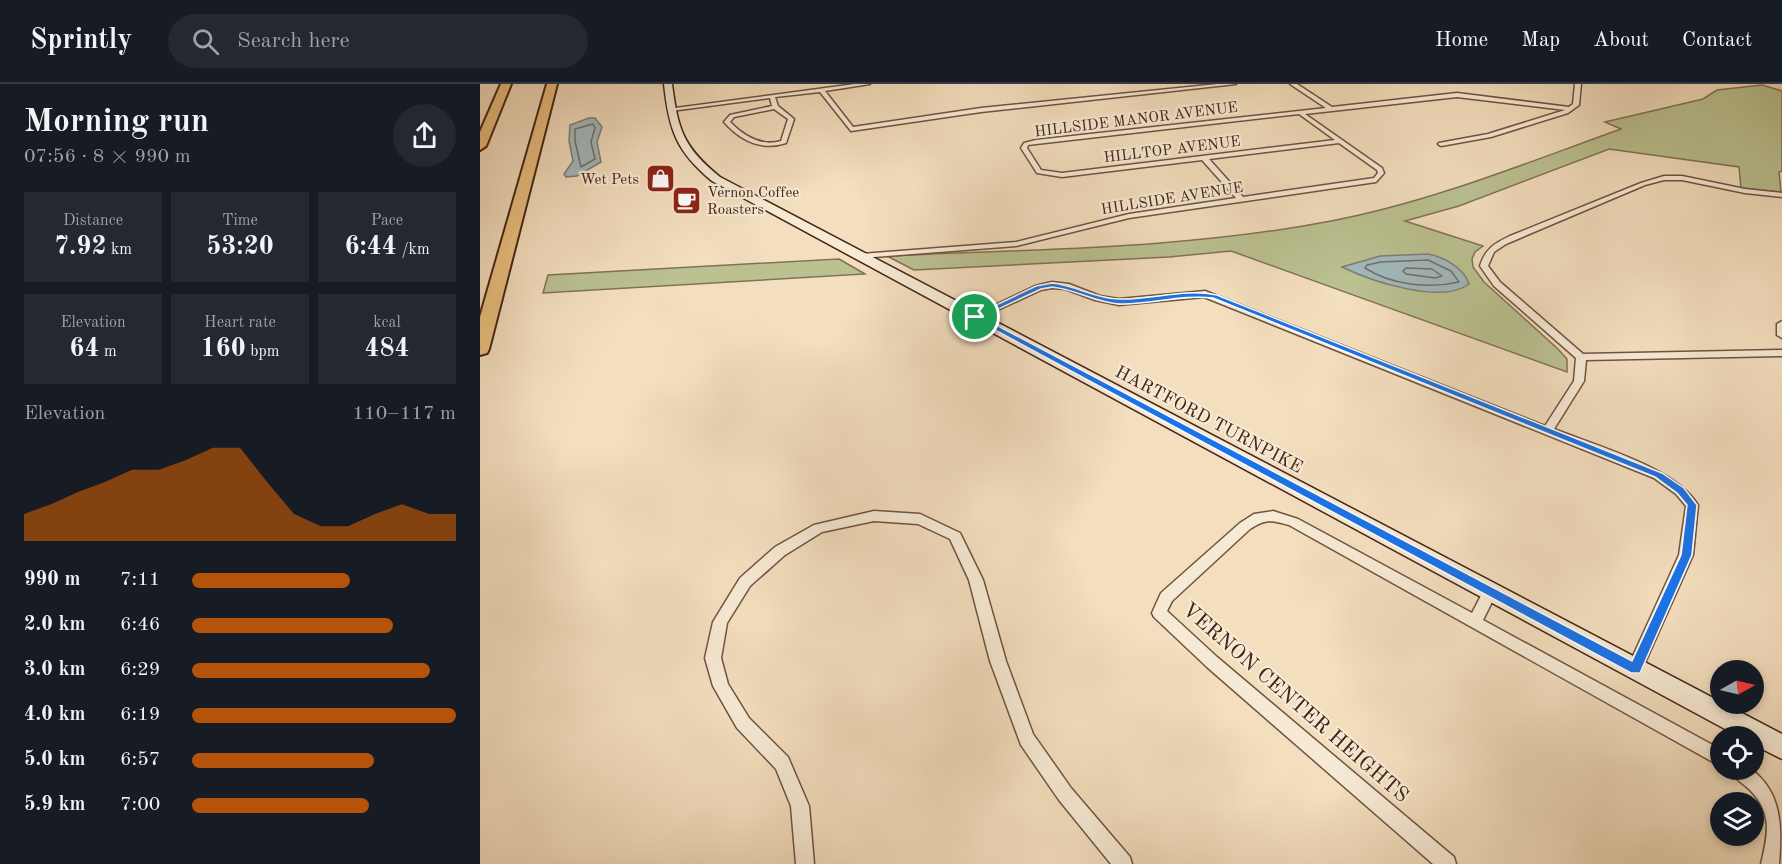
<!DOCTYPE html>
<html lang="en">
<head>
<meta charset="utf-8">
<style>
  :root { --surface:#171b24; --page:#242831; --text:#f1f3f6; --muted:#9ea1a6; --line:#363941; --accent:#b45309 }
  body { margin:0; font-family:"Old Standard TT",serif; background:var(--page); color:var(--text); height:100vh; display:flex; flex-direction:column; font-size:22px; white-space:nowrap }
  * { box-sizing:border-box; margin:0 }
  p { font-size:20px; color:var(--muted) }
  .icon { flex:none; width:33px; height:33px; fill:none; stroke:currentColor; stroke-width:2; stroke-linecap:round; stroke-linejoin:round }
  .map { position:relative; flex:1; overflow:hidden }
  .panel { display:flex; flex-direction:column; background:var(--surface); width:480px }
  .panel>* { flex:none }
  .needle { width:39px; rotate:82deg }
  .controls { position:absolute; left:1230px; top:576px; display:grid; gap:12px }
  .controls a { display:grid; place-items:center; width:54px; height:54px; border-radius:50%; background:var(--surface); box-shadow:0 3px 9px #0003; font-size:30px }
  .pin { position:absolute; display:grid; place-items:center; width:51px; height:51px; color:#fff; margin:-26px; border:3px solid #fff; border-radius:50%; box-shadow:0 2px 6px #0007 }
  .round { display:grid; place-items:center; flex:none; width:63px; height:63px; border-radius:32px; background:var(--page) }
  .head { display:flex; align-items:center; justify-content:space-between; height:102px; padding:0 24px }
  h1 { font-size:33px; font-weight:700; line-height:45px }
  .figures { display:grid; grid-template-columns:repeat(3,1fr); gap:9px; height:102px; padding:6px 24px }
  .figures div { display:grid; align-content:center; border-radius:0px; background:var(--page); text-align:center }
  .figures b { font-size:26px; font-weight:700 }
  .figures small { font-size:16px; font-weight:400 }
  .figures p { font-size:16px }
  .chart { height:168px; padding:12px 24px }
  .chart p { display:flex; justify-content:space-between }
  .chart svg { width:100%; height:108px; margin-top:6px; fill:var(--accent); opacity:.7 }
  ul { padding:0 24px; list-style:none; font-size:20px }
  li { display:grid; grid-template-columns:96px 72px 1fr; align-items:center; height:45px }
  li i { height:15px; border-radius:8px; background:var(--accent) }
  header { display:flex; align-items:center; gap:36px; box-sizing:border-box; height:84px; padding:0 30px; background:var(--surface); border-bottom:2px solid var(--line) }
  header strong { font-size:28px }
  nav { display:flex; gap:33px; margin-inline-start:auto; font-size:21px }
  .search { width:420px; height:54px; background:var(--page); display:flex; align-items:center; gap:15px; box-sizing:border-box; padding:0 21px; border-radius:33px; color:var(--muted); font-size:22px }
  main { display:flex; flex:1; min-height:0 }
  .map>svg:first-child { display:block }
  .green { fill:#bbc191; stroke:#807354; stroke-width:1.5 }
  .water { fill:#a2b9bd; stroke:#7d7e7b; stroke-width:1.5 }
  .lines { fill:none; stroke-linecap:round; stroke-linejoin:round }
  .shore { stroke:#746f6a; stroke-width:1.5 }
  .street-casing { stroke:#705341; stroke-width:3 }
  .secondary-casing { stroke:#452517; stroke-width:3 }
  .highway-casing { stroke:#452517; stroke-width:4 }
  .street { fill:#f7ead5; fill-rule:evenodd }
  .secondary { fill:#f7ead5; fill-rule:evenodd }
  .highway { fill:#eabf7f; fill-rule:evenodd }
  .route { fill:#1a73e8; stroke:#fff; stroke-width:1.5; fill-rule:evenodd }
  .labels { text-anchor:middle; stroke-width:4.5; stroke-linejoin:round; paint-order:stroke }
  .far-street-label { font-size:15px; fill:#452517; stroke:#f7ead5 }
  .far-poi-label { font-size:15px; fill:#452517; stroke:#f7ead5; text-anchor:end }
  .street-label { font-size:18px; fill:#452517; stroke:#f7ead5 }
  .near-street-label { font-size:21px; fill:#452517; stroke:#f7ead5 }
</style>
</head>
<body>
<header>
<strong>Sprintly</strong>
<div class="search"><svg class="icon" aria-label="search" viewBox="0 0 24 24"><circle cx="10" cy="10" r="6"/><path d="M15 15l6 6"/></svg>Search here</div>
<nav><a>Home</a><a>Map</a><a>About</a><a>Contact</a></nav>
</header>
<main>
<section class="panel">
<div class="head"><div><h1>Morning run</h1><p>07:56 · 8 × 990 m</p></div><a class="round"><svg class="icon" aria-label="share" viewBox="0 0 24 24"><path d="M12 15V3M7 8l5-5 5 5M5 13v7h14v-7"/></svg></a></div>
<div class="figures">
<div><p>Distance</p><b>7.92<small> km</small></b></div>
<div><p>Time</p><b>53:20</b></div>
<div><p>Pace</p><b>6:44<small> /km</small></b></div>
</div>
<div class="figures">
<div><p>Elevation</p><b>64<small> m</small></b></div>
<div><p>Heart rate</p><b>160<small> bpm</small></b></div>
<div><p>kcal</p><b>484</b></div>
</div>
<div class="chart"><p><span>Elevation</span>110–117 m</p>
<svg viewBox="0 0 160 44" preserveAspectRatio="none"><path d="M0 44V33L10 29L20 24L30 20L40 15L50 15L60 11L70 6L80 6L90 20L100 33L110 38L120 38L130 33L140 29L150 33L160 33V44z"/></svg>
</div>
<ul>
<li><b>990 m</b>7:11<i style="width:60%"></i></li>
<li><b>2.0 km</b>6:46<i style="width:76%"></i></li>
<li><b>3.0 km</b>6:29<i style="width:90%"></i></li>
<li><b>4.0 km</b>6:19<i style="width:100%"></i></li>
<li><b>5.0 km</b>6:57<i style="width:69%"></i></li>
<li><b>5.9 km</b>7:00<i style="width:67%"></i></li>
</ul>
</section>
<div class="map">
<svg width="1302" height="780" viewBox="0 0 1302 780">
  <rect width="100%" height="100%" fill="#f3debe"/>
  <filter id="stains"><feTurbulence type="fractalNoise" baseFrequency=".00333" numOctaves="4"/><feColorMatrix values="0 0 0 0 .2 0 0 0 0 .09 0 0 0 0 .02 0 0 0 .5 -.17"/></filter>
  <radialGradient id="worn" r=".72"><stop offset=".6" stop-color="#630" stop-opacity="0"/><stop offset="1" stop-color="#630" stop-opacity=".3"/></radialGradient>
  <path class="green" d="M1282,1L1302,7V87L1299,88L1301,108L1261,104L1259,83L1129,65L979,122L925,137L1003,162L995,168L992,175L993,183L1004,198L1078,265L1087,275V288L751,167L689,173L434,186L407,172C555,165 706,165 851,137C951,118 1046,79 1141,45L1125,38L1223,15L1237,6Z
    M359,175L385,190L63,209L68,191Z"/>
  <path class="water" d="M109,34H115L122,43L117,58L121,78L97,92L86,93L84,90L93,77L89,57L90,41Z
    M948,170C964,173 984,184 989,200C961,221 891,197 862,183L900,172Z"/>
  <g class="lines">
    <path class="shore" d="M113,40L115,44L111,58L115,75L101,83L95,57V45Z
      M948,176L971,187L979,198C949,205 911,201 885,184L887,181L901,178Z
      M926,184L952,185L962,192L955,194L926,190L923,187Z"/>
    <defs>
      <path id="street" d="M375,0H390L345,7L373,43L501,24L738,0H756L501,28L371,47L340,8L295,13L298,22L314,35L306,59C281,67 261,57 244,38L250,31L292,22L290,14L191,27L188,25ZM294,25L308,35L301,57C281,63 264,52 250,38L254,33Z
        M810,0H817L852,23L977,9L1089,23L1093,20L1095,0H1101L1099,21L1088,29L1011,53L961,62L958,60L959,59L1008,50L1085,26L977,13L825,30L902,84L904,89L896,98L649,134L536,162L381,174L377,172L381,170L536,158L649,130L756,114L722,76L582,93L557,89L541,64L544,59L556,56L846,24ZM819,30L855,56L582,89L561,86L547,64L548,61L556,60ZM859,59L897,86L898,89L894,94L763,113L729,75Z
        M1184,92H1202L1265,105L1302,109V113L1265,109L1202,96H1184L1165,101L1026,160L1014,168L1008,182L1020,198L1103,270L1302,266V272L1106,276L1104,297L1074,345C1116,362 1195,383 1218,421L1213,471L1160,590L1155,592L1150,590L1147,585L1199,471L1206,422L1196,410L1174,394L724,213L639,221L615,216L585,205L572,204L561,206L498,235L495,236L490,233L555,202L572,198L589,200L620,212L639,215L725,207L1065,342L1094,297L1096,274L1014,202L1000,182C1005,165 1015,159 1030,152L1161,99Z
        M1302,237V254L1297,251V240Z
        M394,427L440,430L480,449L503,496L526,577L553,650L591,704L650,773L652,780H631L579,716L541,661L510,577L489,496L470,455L438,440L394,437L342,448L305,471L270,502L247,539L241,574L248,600L269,634L308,673L329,722L334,780H316L311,722L296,685L257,644L233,602L225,574L233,538L260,494L295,463L334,441Z
        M793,427L818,435L992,529L1005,504L1010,502L1015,504L1017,508L1003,536L1240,665V682L809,441C790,436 786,435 770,445L692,517L687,527L737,573L974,773L976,780H953L727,583L674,533L672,529L681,509L760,439L774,430Z
        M1250,686H1272C1302,709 1302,743 1299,780H1281C1288,751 1293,729 1270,706C1263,699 1254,695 1250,686Z"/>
      <path id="secondary" d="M184,0H192C198,46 203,63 240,93L1302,650V675L1274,661V652H1258L232,97C196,67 189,46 184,0Z"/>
      <path id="highway" d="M21,0H31L6,62L0,66V48Z
        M67,0H77L9,265L7,269L0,271V233Z"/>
    </defs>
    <use href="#street" class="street-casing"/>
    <use href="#secondary" class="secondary-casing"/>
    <use href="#highway" class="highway-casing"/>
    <use href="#street" class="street"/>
    <use href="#secondary" class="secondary"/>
    <use href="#highway" class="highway"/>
  </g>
  <path class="route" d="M572,199C595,201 616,215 639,215C672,216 704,204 737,211L1182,389L1204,404L1217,421L1212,471L1160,589H1151L491,233L556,202ZM572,203C595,205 616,219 640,220C671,221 701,210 733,214L1175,393L1197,409L1207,421L1201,471L1152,577L501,233L561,205Z"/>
  <defs>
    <symbol id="shop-square" viewBox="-11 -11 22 22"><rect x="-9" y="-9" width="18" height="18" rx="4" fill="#8f2418" stroke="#f7ead5"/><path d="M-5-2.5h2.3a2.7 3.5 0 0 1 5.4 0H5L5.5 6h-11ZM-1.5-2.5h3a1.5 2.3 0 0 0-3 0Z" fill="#fff"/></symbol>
    <symbol id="cafe-square" viewBox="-11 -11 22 22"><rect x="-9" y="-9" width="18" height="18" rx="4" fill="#8f2418" stroke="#f7ead5"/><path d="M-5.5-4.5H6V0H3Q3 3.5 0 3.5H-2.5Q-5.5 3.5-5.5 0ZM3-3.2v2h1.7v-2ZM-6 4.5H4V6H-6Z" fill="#fff"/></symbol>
  </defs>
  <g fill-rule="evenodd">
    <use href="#shop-square" x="164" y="78" width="33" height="33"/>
    <use href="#cafe-square" x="190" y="100" width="33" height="33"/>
  </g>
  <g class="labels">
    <g class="far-street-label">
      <text transform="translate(656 35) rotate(-7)" y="5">HILLSIDE MANOR AVENUE</text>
      <text transform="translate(692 65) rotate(-7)" y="5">HILLTOP AVENUE</text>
      <text transform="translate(692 114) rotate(-9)" y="5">HILLSIDE AVENUE</text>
    </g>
    <g class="far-poi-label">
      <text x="159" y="100">Wet Pets</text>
      <text x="227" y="113" text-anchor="start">Vernon Coffee<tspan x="227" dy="17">Roasters</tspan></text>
    </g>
    <g class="street-label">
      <text transform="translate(729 335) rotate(28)" y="6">HARTFORD TURNPIKE</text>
    </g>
    <g class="near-street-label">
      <text transform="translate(816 618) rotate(41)" y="7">VERNON CENTER HEIGHTS</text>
    </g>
  </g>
  <rect width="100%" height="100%" filter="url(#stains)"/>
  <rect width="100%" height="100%" fill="url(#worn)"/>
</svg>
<div class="controls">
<a><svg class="needle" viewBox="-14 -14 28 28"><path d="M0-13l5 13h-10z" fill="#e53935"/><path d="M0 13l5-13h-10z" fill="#9ea1a6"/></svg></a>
<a><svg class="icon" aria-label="locate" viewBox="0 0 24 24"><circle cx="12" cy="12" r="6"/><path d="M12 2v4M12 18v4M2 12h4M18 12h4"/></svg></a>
<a><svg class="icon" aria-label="layers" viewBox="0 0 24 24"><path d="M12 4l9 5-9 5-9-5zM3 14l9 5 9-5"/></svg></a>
</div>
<div class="pin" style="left:495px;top:233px;background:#1e9e55"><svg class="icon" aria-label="arrive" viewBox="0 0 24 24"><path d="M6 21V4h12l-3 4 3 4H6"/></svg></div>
</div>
</main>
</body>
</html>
